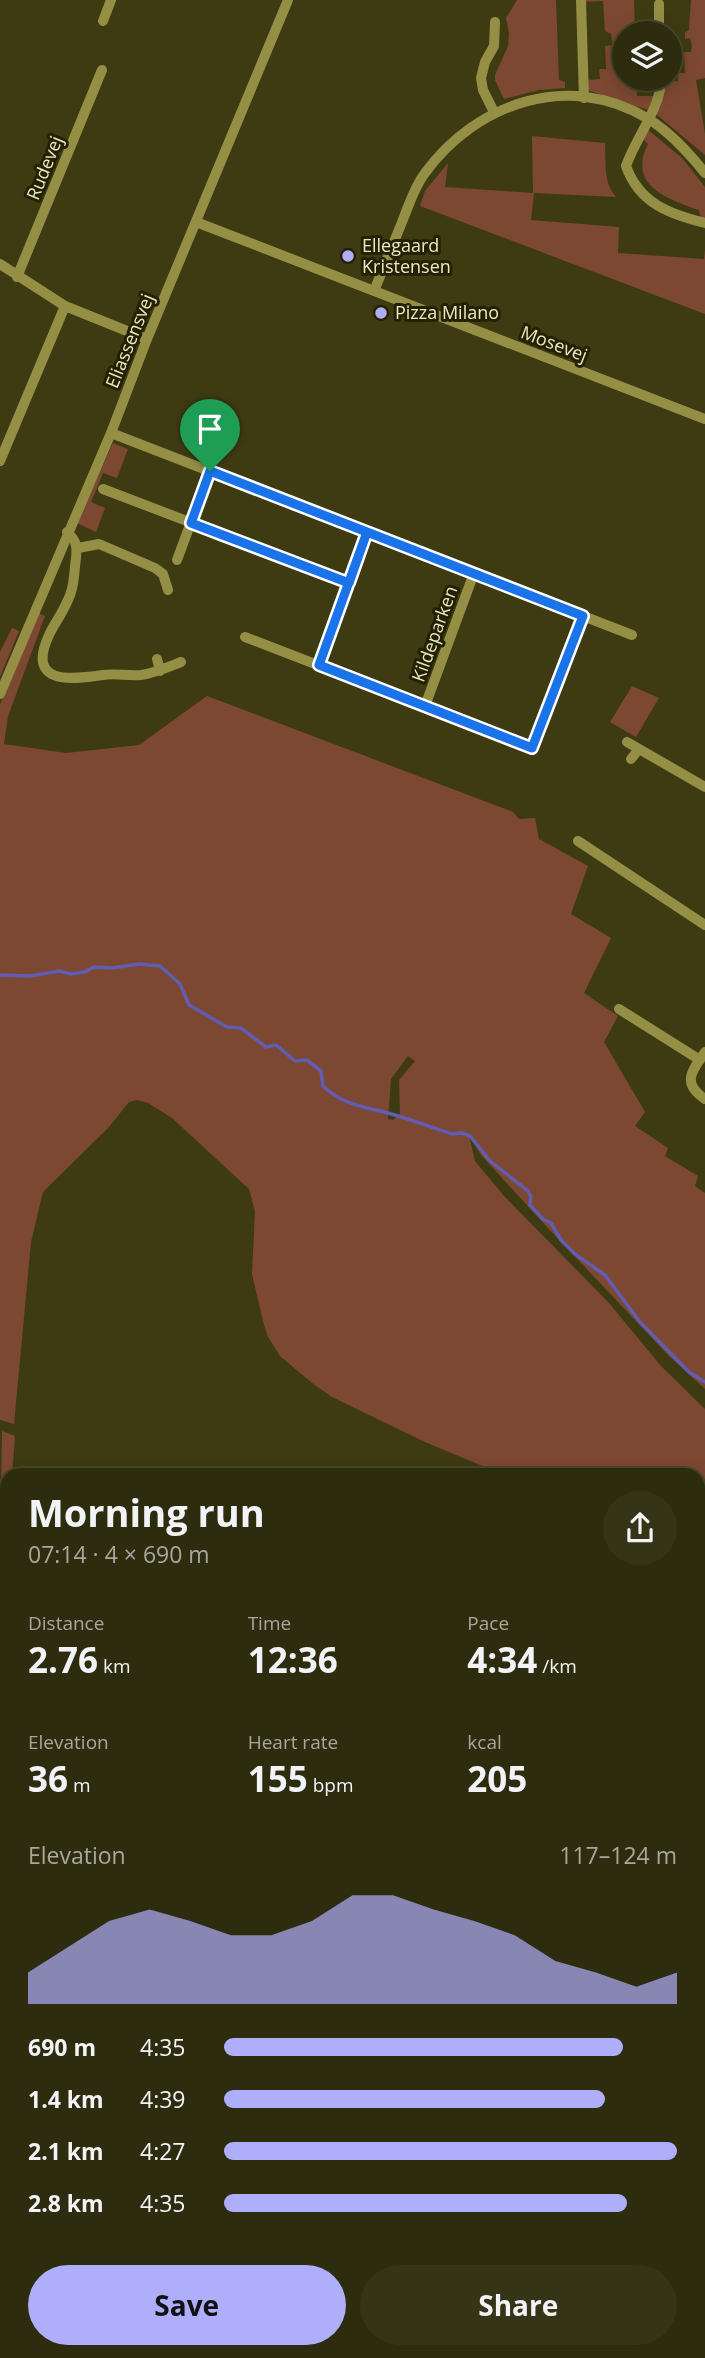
<!DOCTYPE html>
<html lang="en">
<head>
<meta charset="utf-8">
<style>
  :root { --surface:#2e2c0e; --page:#363417; --text:#f1f3f6; --muted:#a7a79e; --line:#49482e; --accent:#afaefa }
  body { margin:0; font-family:"Open Sans",sans-serif; background:var(--page); color:var(--text); height:100vh; display:flex; flex-direction:column; font-size:26px; white-space:nowrap }
  * { box-sizing:border-box; margin:0 }
  p { font-size:23px; color:var(--muted) }
  .icon { flex:none; width:38px; height:38px; fill:none; stroke:currentColor; stroke-width:2; stroke-linecap:round; stroke-linejoin:round }
  .map { position:relative; flex:1; overflow:hidden }
  .side { position:absolute; left:0px; top:1468px; width:705px; height:891px; display:flex; flex-direction:column; background:var(--surface); border-radius:21px 21px 0 0; box-shadow:0 4px 18px #0003,0 0 0 2px var(--line) }
  .side>* { flex:none }
  .tools { position:absolute; left:612px; top:21px; display:grid; gap:14px }
  .tools a { display:grid; place-items:center; width:70px; height:70px; border-radius:50%; background:var(--surface); box-shadow:0 4px 18px #0003,0 0 0 2px var(--line); font-size:35px }
  .pin { position:absolute; display:grid; place-items:center; width:60px; height:60px; color:#fff; margin:-72px -30px; border-radius:50% 50% 50% 0; rotate:-45deg; box-shadow:0 0 7px #0007 }
  .pin .icon { rotate:45deg }
  .round { display:grid; place-items:center; flex:none; width:74px; height:74px; border-radius:37px; background:var(--page) }
  .headline { display:flex; align-items:center; justify-content:space-between; height:119px; padding:0 28px }
  h1 { font-size:38px; font-weight:700; line-height:52px }
  .metrics { display:grid; grid-template-columns:repeat(3,1fr); gap:10px; height:119px; padding:7px 28px }
  .metrics div { display:grid; align-content:center }
  .metrics b { font-size:35px; font-weight:700 }
  .metrics small { font-size:19px; font-weight:400 }
  .metrics p { font-size:19px }
  .chart { height:196px; padding:14px 28px }
  .chart p { display:flex; justify-content:space-between }
  .chart svg { width:100%; height:126px; margin-top:7px; fill:var(--accent); opacity:.7 }
  .cta { display:flex; gap:14px; margin-top:auto; padding:14px 28px }
  .cta a { flex:1; height:80px; border-radius:42px; background:var(--accent); color:#111; font-size:28px; font-weight:700; line-height:80px; text-align:center }
  .cta a+a { background:var(--page); color:var(--text) }
  ul { padding:0 28px; list-style:none; font-size:23px }
  li { display:grid; grid-template-columns:112px 84px 1fr; align-items:center; height:52px }
  li i { height:18px; border-radius:9px; background:var(--accent) }
  .map>svg:first-child { display:block }
  .green { fill:#7d4831; fill-rule:evenodd }
  .lines { fill:none; stroke-linecap:round; stroke-linejoin:round }
  .stream { stroke:#625cb2; stroke-width:3.5 }
  .minor { stroke:#958f45; stroke-width:10 }
  .trunk { stroke:#4eb3c5; stroke-width:16 }
  .route-casing { stroke:#fff; stroke-width:14 }
  .route { stroke:#1a73e8; stroke-width:9 }
  .poi-dot { fill:#afaefa; stroke:#242103; stroke-width:2.5 }
  .labels { text-anchor:middle; stroke-width:6; stroke-linejoin:round; paint-order:stroke }
  .street-label { font-size:18px; fill:#eae8c4; stroke:#242103 }
  .poi-label { font-size:18px; fill:#eae8c4; stroke:#242103; text-anchor:start }
</style>
</head>
<body>
<div class="map">
<svg width="705" height="2358" viewBox="0 0 705 2358">
  <rect width="100%" height="100%" fill="#3e3b13"/>
  <path class="green" d="M517,0H556L559,80L565,82V88L539,90L504,99L495,80V75L508,46L509,33L506,18Z
    M584,0H634L635,33H625V79H636L637,96H656L648,110L587,90V80L600,79L599,69H606L605,46L613,45L611,34L605,31L603,1L584,2Z
    M691,0H705V78L696,80L705,134V155L656,114L665,82L678,81V73H685L684,52H691L692,46L690,38L685,39V32L689,30Z
    M647,129L682,158L705,187V219H701L699,210C667,199 627,185 648,144L642,138Z
    M532,136L605,143C606,162 603,182 616,197L534,193L531,220L619,227L618,253L704,259L705,250V314L420,206L425,191L448,163L445,187L533,193Z
    M113,443L128,449L117,478L103,473L91,502L105,508L96,532L77,523Z
    M38,613L45,616L8,716L4,744L66,753L139,745L207,696L513,812L519,819L535,818L539,839L588,866L571,914L611,938L584,993L618,1016L604,1042L645,1112L635,1126L668,1148L665,1156L698,1176L695,1186L705,1193V1389L669,1356L547,1227L481,1155L469,1135L475,1161L504,1196L609,1303L661,1366L705,1409V1691L698,1685V1475H504L425,1442L332,1397L312,1383L280,1356L268,1337L263,1321L252,1274L255,1211L249,1189L172,1118L148,1103L137,1100L129,1102L108,1128L43,1192L31,1242L14,1424L0,1420V705ZM408,1056L415,1061L399,1080L400,1114L393,1120L388,1119L391,1079Z
    M12,628L19,631L0,677V652Z
    M632,686L659,698L636,737L610,722Z
    M2,1431L15,1436L12,1475H7V1515L0,1558Z
    M698,2219L705,2221V2358H0V2233L7,2235V2352H698Z"/>
  <g class="lines">
    <path class="stream" d="M0,975L30,976L59,971L71,974L85,972L94,967L112,968L139,964L160,966L180,984L189,1005L227,1027L241,1028L266,1047L276,1045L295,1061L307,1060L321,1071L323,1086C341,1104 365,1107 388,1113C410,1119 431,1127 452,1134L462,1133L470,1136L490,1161L528,1191L531,1197L530,1205L543,1219L551,1223L561,1240L575,1254L605,1275L640,1322L689,1372L705,1382
      M698,2293H705
      M0,2320L7,2309
      M222,2352L224,2358
      M314,2352L319,2358
      M359,2358L360,2352
      M595,2358L600,2352"/>
    <path class="minor" d="M581,0L584,98
      M659,4V33
      M103,21L111,0
      M661,79C661,108 636,137 626,166C639,203 669,214 705,223
      M494,112L483,90L481,78L485,62L494,46L495,22
      M196,222L705,419
      M0,264L65,306L147,339
      M17,277L102,70
      M374,291C384,267 394,242 404,217C410,202 415,186 425,173C476,103 568,71 647,118C670,132 688,152 705,173
      M111,433L632,635
      M0,461L65,306
      M103,489L349,583
      M67,532C79,542 77,551 75,566C74,578 73,591 67,602C62,614 54,624 49,635C26,685 70,680 103,675C115,673 128,676 141,675C155,673 168,667 181,662
      M78,548L99,544L155,568L163,574L168,590
      M177,560L210,471
      M245,637L532,748L582,616
      M157,659L160,671
      M319,665L367,532
      M0,694L111,433L147,339L288,0
      M425,706L474,573
      M627,742L705,787
      M631,759L639,749
      M578,841L705,925
      M619,1009L700,1060
      M705,1052C692,1071 681,1083 705,1099"/>
    <path class="trunk" d="M698,1753L705,1751
      M698,1774L705,1773
      M0,1880L7,1879
      M0,1899L7,1898"/>
  </g>
  <g class="lines">
    <defs>
      <path id="route" d="M210,471L367,532L319,665L532,748L583,616L367,532L349,583L191,523L210,471"/>
    </defs>
    <use href="#route" class="route-casing"/>
    <use href="#route" class="route"/>
  </g>
  <g class="poi-dot">
    <circle cx="348" cy="256" r="7"/>
    <circle cx="381" cy="313" r="7"/>
  </g>
  <g class="labels">
    <g class="street-label">
      <text transform="translate(45 168) rotate(-68)" y="6">Rudevej</text>
      <text transform="translate(130 341) rotate(-68)" y="6">Eliassensvej</text>
      <text transform="translate(554 344) rotate(21)" y="6">Mosevej</text>
      <text transform="translate(435 634) rotate(-70)" y="6">Kildeparken</text>
    </g>
    <g class="poi-label">
      <text x="362" y="252">Ellegaard<tspan x="362" dy="21">Kristensen</tspan></text>
      <text x="395" y="319">Pizza Milano</text>
    </g>
  </g>
</svg>
<div class="tools">
<a><svg class="icon" aria-label="layers" viewBox="0 0 24 24"><path d="M12 4l9 5-9 5-9-5zM3 14l9 5 9-5"/></svg></a>
</div>
<div class="pin" style="left:210px;top:471px;background:#1e9e55"><svg class="icon" aria-label="arrive" viewBox="0 0 24 24"><path d="M6 21V4h12l-3 4 3 4H6"/></svg></div>
<section class="side">
<div class="headline"><div><h1>Morning run</h1><p>07:14 · 4 × 690 m</p></div><a class="round"><svg class="icon" aria-label="share" viewBox="0 0 24 24"><path d="M12 15V3M7 8l5-5 5 5M5 13v7h14v-7"/></svg></a></div>
<div class="metrics">
<div><p>Distance</p><b>2.76<small> km</small></b></div>
<div><p>Time</p><b>12:36</b></div>
<div><p>Pace</p><b>4:34<small> /km</small></b></div>
</div>
<div class="metrics">
<div><p>Elevation</p><b>36<small> m</small></b></div>
<div><p>Heart rate</p><b>155<small> bpm</small></b></div>
<div><p>kcal</p><b>205</b></div>
</div>
<div class="chart"><p><span>Elevation</span>117–124 m</p>
<svg viewBox="0 0 160 44" preserveAspectRatio="none"><path d="M0 44V33L10 24L20 15L30 11L40 15L50 20L60 20L70 15L80 6L90 6L100 11L110 15L120 20L130 29L140 33L150 38L160 33V44z"/></svg>
</div>
<ul>
<li><b>690 m</b>4:35<i style="width:88%"></i></li>
<li><b>1.4 km</b>4:39<i style="width:84%"></i></li>
<li><b>2.1 km</b>4:27<i style="width:100%"></i></li>
<li><b>2.8 km</b>4:35<i style="width:89%"></i></li>
</ul>
<div class="cta"><a>Save</a><a>Share</a></div>
</section>
</div>
</body>
</html>
